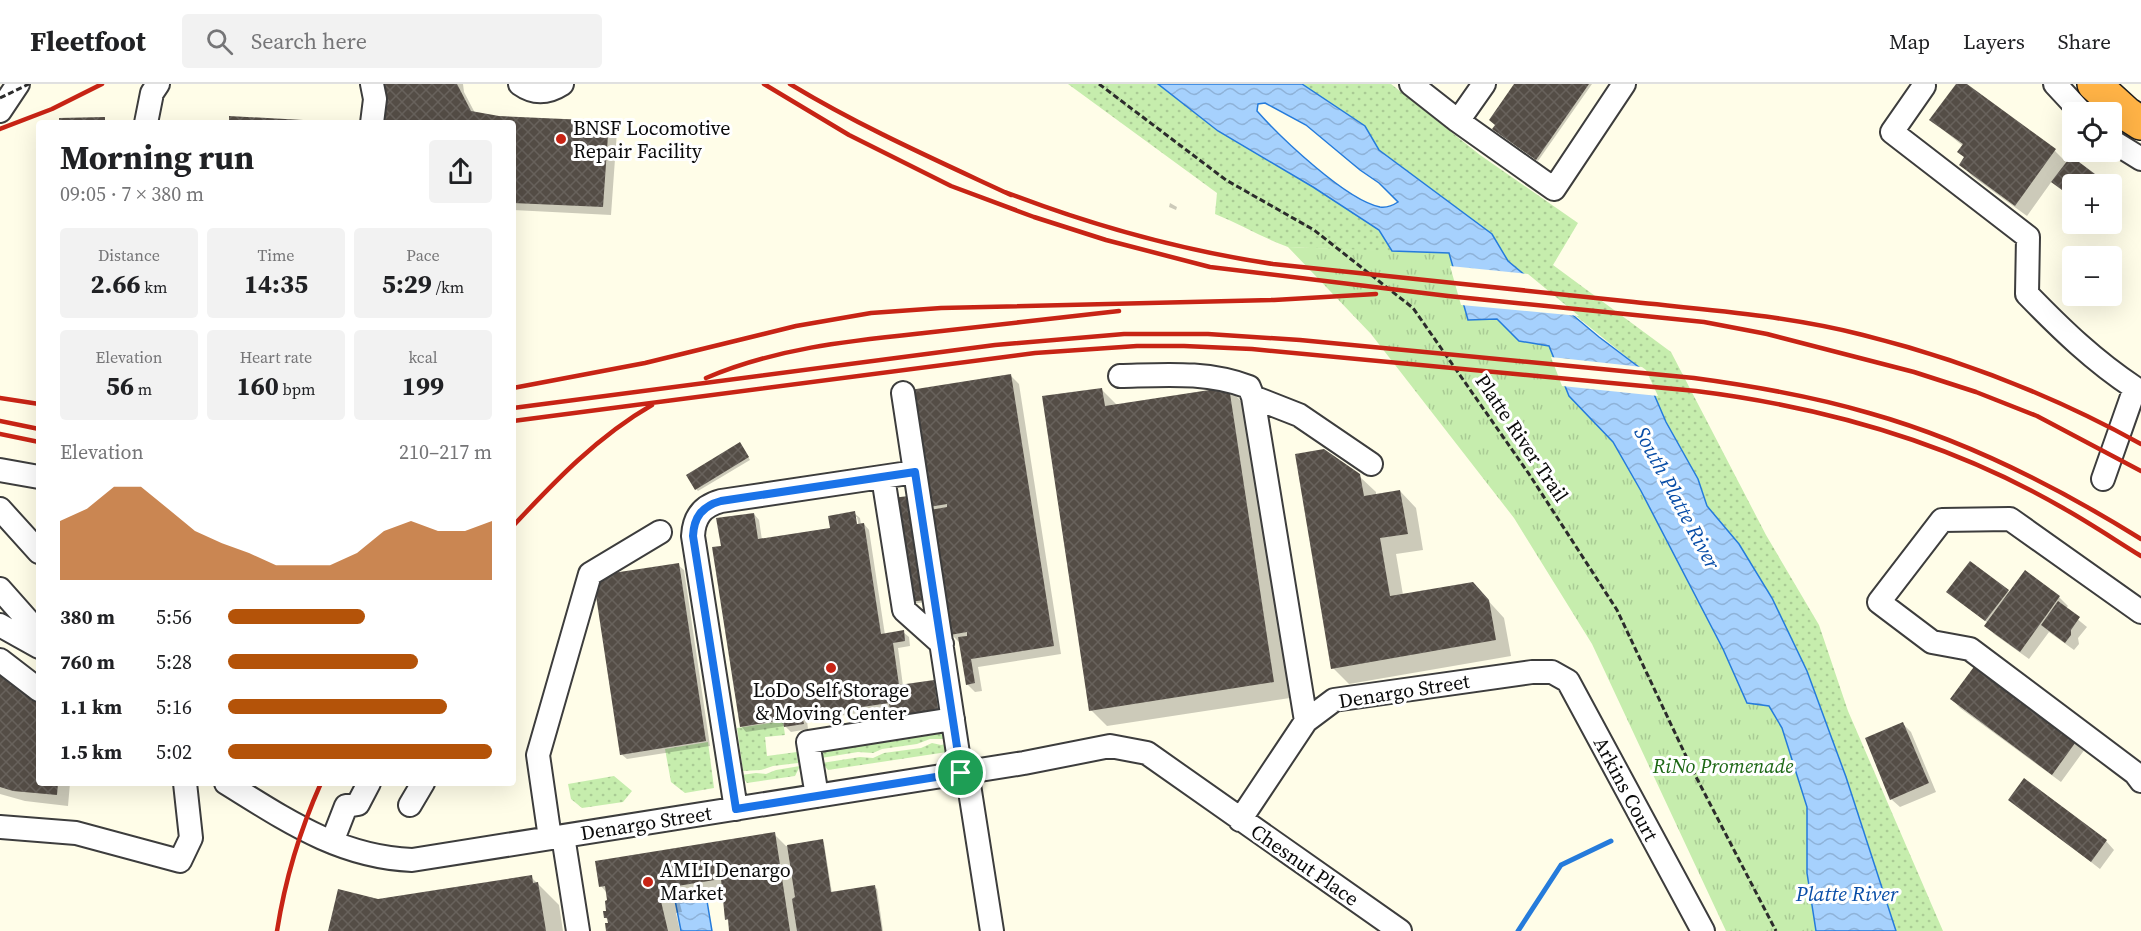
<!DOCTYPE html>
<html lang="en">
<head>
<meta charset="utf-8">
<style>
  :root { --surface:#fff; --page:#f2f2f2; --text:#202124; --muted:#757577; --line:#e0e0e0; --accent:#b45309 }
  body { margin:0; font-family:"Source Serif 4",serif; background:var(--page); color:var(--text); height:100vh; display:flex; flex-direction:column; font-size:22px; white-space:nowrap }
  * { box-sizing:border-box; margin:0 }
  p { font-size:20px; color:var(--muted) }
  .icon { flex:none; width:33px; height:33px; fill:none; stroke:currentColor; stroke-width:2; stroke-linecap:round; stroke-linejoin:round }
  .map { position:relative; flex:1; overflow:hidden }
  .drawer { position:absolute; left:36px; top:36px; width:480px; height:666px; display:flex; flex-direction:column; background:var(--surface); border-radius:6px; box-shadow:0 6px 24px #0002 }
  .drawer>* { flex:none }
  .controls { position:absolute; left:2062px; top:18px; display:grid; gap:12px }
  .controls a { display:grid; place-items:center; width:60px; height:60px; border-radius:6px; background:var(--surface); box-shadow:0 6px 24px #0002; font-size:30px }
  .pin { position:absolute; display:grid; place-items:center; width:51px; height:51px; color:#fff; margin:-26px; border:3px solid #fff; border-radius:50%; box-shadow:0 2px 6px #0007 }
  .round { display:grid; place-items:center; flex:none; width:63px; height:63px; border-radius:6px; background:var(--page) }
  .headline { display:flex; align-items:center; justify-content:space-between; height:102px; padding:0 24px }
  h1 { font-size:33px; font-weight:700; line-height:45px }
  .stats { display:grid; grid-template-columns:repeat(3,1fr); gap:9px; height:102px; padding:6px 24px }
  .stats div { display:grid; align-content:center; border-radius:6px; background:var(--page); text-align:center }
  .stats b { font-size:26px; font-weight:700 }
  .stats small { font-size:16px; font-weight:400 }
  .stats p { font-size:16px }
  .chart { height:168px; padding:12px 24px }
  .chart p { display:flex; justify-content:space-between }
  .chart svg { width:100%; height:108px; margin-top:6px; fill:var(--accent); opacity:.7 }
  ul { padding:0 24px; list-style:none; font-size:20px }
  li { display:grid; grid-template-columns:96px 72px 1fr; align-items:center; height:45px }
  li i { height:15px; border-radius:8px; background:var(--accent) }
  header { display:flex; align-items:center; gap:36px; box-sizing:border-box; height:84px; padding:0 30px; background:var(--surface); border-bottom:2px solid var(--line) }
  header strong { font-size:28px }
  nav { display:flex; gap:33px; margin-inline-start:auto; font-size:21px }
  .search { width:420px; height:54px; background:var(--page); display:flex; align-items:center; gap:15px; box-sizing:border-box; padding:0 21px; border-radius:6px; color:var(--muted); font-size:22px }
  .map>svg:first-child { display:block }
  .grass { fill:url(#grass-dots) }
  .park { fill:url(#park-tufts) }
  .water { fill:url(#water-waves); stroke:#257bdb; stroke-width:1.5; fill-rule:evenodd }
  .pier { fill:#fffde8 }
  .shadow { fill:#0003; fill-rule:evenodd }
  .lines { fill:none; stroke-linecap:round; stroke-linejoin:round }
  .stream { stroke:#257bdb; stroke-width:5 }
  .building { fill:url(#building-cross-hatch) }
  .minor-casing { stroke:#3d3d3d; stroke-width:26 }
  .highway-casing { stroke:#1b1b1b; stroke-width:36 }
  .path { stroke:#2c2c2c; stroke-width:3; stroke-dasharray:6 3; stroke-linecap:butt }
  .minor { stroke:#fff; stroke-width:22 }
  .highway { stroke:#ffb346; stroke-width:33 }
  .rail { stroke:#c72415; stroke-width:4.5 }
  .path-bridge { stroke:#2c2c2c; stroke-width:3; stroke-dasharray:6 3; stroke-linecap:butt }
  .route-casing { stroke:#fff; stroke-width:12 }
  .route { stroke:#1a73e8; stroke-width:8 }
  .poi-dot { fill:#c72415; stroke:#fff; stroke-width:2 }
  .labels { text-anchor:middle; stroke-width:6; stroke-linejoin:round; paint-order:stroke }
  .poi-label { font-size:20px; fill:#0a0a0a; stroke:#fff; text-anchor:start }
  .street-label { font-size:20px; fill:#0a0a0a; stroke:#fff }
  .park-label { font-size:20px; font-style:italic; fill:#1c6715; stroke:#fff }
  .water-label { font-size:21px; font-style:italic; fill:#084da7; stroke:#fff }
</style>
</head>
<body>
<header>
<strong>Fleetfoot</strong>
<div class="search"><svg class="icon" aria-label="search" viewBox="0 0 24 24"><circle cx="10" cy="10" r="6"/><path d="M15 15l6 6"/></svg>Search here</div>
<nav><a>Map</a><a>Layers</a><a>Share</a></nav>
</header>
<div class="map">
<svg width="2141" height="847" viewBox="0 0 2141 847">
  <defs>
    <pattern id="grass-dots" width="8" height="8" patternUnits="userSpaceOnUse" patternTransform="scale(1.5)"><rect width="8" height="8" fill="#c6edad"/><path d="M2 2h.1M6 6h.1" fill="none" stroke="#a9ca94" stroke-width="1.8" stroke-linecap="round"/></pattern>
    <pattern id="park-tufts" width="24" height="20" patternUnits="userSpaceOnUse" patternTransform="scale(1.5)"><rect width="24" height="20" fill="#c6edad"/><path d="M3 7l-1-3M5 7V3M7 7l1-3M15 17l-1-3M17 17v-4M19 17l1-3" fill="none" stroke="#a9ca94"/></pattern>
    <pattern id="water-waves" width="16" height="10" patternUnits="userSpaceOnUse" patternTransform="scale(1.5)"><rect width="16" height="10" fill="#a6d1fd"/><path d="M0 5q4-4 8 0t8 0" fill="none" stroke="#8eb2d8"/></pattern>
    <pattern id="building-cross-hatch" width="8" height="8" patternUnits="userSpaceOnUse" patternTransform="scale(1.5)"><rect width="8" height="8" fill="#544d46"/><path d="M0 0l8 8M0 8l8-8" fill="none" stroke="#68625c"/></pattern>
  </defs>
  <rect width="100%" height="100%" fill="#fffde8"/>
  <path class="grass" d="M1068,0H1158L1218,47L1313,103L1379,146L1392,167L1420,169L1288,163C1263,154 1240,140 1215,130L1217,109Z
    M1302,0H1391L1480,71L1578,139L1553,181L1671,268L1766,451L1819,541L1848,627L1943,847H1896L1846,693L1807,587L1772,514L1739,460L1707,422L1698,395L1666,338L1644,287L1508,177L1492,150L1378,65L1365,42Z
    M783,637L785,651L765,653L767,672L797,668L798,679L773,682L761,686L743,687L737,644Z
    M945,643L949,655H930L917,660L882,665L873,669L858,668L821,674L820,667Z
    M708,658L714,704L685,709L671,698L665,665Z
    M932,659L941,661L950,659L947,668L828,686L822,679L860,673L873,674L884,669L921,664Z
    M800,682L795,692L747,699L741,691L756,689L766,690L776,686Z
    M614,692L632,707L623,718L582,724L571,715L568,700Z"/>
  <path class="park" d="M1288,163L1450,169L1468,236L1497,235L1519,257L1549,262L1569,312L1613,358L1641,407L1723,565L1747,618L1769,622L1782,644L1807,723V789L1816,847H1726L1592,560L1514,434L1371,250Z"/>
  <path class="water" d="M1158,0H1302L1365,42L1379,66L1492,150L1508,177L1599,253L1644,287L1666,338L1698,395L1707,422L1739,460L1772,514L1807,587L1846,693L1896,847H1816L1807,789V723L1782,644L1769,622L1747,619L1723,565L1641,407L1613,358L1569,312L1549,262L1519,257L1497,235L1468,236L1449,169L1392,167L1379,146L1313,103L1218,47ZM1265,19L1306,41L1360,86L1379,99L1398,118C1392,122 1387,124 1380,123C1346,116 1281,54 1257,27L1258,20Z
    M706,811L712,847H681L675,816Z"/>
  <path class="pier" d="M1450,182L1528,190L1579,232L1461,221Z
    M1551,273L1642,283L1646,286L1658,312L1562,302Z"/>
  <path class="shadow" d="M382,0H463L464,8L475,29L498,33L609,38L617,47L611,131L513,126V39H385Z
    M1516,0H1592L1538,77L1496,47Z
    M1957,0H1964L2055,67L2067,79L2071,74L2107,100H2073V116L2052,97L2027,132L1972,92L1961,80L1965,74L1963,62L1931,36Z
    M2112,106L2117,111L2112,118Z
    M1170,119L1177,123L1176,126L1169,123Z
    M1010,291L1019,300L1061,570L978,583L982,607L975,608L967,600L960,559L951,550L935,427L930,422Z
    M1101,305L1118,322L1229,305L1245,321L1290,614L1107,642L1091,626Z
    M742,362L750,376L698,407L696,405Z
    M1359,392L1376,408V411L1400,407L1416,424L1423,466L1396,470L1403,511L1472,499L1504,534L1511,572L1349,600L1333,584Z
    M894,416L926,518L912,520Z
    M854,429L860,434L861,441L864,440L869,446L885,551L903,548L909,553L910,562L898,564L903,602L933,598L939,603L943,630L898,637L892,632L891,624L807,637L808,645L791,648L785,642L746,648L741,642L723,463L754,430L759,436L762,456L831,446ZM854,433H857L860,447Z
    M678,481L684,486L710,662L627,675L621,670Z
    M2025,488L2059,513L2068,522L2065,525L2087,543L2078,554L2079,560L2074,566L2049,548L2029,575L1994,550L1986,541L1988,539L1948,508L2008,507L2010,509Z
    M1976,582L2085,665L2061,698L1960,624L1952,615Z
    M0,589L39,617V699H70L68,722L25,717L0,710Z
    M1903,640L1911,648L1936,708L1900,723L1891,715Z
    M2010,716L2106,757L2114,766L2100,785Z
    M774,750L786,762L822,757L824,759L832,809L874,803L877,805L883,847H731L730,838L726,835L724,812L680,820L682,828L676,829L680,847H608L609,837L606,834L609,818L607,809L601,802Z
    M531,793L559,821L563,847H329L378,816Z"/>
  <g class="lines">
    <path class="stream" d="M1518,847L1561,781L1611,757"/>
  </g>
  <path class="building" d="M381,0H457L471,27L499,32L609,37L603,123L513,119V39H384V19Z
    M1514,0H1589L1536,76L1492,45L1495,41L1489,36Z
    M1956,0H1967L2056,65L2015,122L1959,81L1964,73L1957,68L1963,60L1929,36Z
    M229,32L321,37V39H229Z
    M105,33V39H59V34Z
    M2071,72L2107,99L2106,100H2073V114L2051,98Z
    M1011,290L1054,562L971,575L975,599L966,601L958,553L967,552V548L950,551L930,426L947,423V420L929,423L910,306Z
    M1229,303L1274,598L1089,627L1042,312L1102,304L1105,322Z
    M740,358L749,373L695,406L686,391Z
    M1324,365L1360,390L1364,412L1400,406L1408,450L1380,454L1390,512L1473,498L1489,516L1496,556L1331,585L1295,370Z
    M908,412L925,516L909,518L893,414Z
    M855,427L857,440L864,439L881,550L904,546L905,557L893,559L899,601L934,596L938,625L929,627L930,634L907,637L906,630L891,633L889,619L802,632L804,640L784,643L783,636L740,643L712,463L721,462L716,434L754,429L758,455L830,444L828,432Z
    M1970,477L2009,506L1985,537L1946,508Z
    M679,479L706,657L620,671L593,492Z
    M2025,486L2060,512L2020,568L1984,542Z
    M2058,517L2080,533L2071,546V551L2065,559L2041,541Z
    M1976,580L2078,655L2052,691L1950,615Z
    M0,587L39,615V699H58L57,711L13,707L0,703Z
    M1903,638L1929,699L1890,716L1865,654Z
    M2024,694L2107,756L2091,778L2008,716Z
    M775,748L790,847H729L728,835L725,836L721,795L665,804L666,812L660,813L668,847H606L605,839H608L607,834H604L603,827H606L605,817L607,816L605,802L599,803L595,777Z
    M823,755L831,808L875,801L882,847H797L792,815L795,813L787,761Z
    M532,791L533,799L538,798L546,847H328L338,805L378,815Z"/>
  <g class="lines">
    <defs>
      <path id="minor" d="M372,0L375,15L372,39
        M520,0C534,10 548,9 562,0
        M1411,0L1458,37
        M1484,0L1458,37L1554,105L1624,0
        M2055,0L2081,28
        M1924,2L1892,48L2028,153L2027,210C2061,245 2094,277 2135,304L2103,395
        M0,27L18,0
        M146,39L152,9L158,0
        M2112,57L2141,75
        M1120,292C1164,291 1207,287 1249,303L1253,313L1306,637
        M903,309L961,689
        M1253,313L1299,331L1371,380
        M0,386L39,393
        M883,393L904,526L942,560
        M0,425L39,468
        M0,505L39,549
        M2141,528L2010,435L1942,436L1879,518L1932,558L1970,565L2135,689L2141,697
        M0,541L39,563
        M0,576L39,606
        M967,688L992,847
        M226,699C286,736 339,773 412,776L1024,679L1110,662L1147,669L1400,847
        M817,712L808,658L953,635
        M410,721L423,699
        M736,725L693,452C694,433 702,422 721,417L915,388
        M1240,736L1306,637L1334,616L1532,588H1552L1568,597L1703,847
        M0,743L76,749L180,777L191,754L185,699
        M563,752L578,847
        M550,754L538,671L590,490L660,448
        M332,758L346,722L358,720L369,699"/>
      <path id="highway" d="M2094,0L2127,30L2141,39"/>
    </defs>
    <use href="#minor" class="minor-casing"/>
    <use href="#highway" class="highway-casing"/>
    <path class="path" d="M1099,0L1226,96L1314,146L1413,224L1529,390L1617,526L1693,687L1776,847"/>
    <use href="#minor" class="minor"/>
    <use href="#highway" class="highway"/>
    <path class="rail" d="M764,0L849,51L951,102L1034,133L1106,156L1210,183L1448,212L1704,238L1767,250L1914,288L1976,308L2037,332L2141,387
      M790,0C861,43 936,76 1011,111
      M0,45L52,25L102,0
      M1005,108C1093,142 1179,166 1273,180C1393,193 1514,205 1634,218C1710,226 1789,232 1863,251C1959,275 2054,312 2141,360
      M706,294C777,264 848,257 924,249C989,242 1054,234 1119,227
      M513,304L645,279L796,242L871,229L941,224L1274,216L1376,210
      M0,314L39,320
      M513,324L995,261L1124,250H1208L1300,256L1694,294C1753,302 1812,312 1869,329C1965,356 2056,402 2141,455
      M0,337L39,345
      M513,337L1035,269L1137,262H1184L1252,265L1696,307C1824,323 1951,359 2063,424C2090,439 2115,456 2141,472
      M0,350L39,358
      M513,442C555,397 598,352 652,321
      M277,847C285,796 300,746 321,699"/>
    <path class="path-bridge" d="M0,14L29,0"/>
  </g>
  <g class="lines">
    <defs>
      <path id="route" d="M915,388L961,689L736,725L693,452C694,433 702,422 721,417Z"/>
    </defs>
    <use href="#route" class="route-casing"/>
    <use href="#route" class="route"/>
  </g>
  <g class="poi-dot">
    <circle cx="561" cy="55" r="6"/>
    <circle cx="831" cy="584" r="6"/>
    <circle cx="648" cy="798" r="6"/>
  </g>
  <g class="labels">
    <g class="poi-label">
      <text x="573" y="51">BNSF Locomotive<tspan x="573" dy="23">Repair Facility</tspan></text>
      <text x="831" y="613" text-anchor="middle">LoDo Self Storage<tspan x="831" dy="23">&amp; Moving Center</tspan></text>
      <text x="660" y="793">AMLI Denargo<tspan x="660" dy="23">Market</tspan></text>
    </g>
    <g class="street-label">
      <text transform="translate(1522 354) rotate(56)" y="7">Platte River Trail</text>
      <text transform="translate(1404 607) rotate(-9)" y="7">Denargo Street</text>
      <text transform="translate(1626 705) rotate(62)" y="7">Arkins Court</text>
      <text transform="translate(646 739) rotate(-9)" y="7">Denargo Street</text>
      <text transform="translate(1305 781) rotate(35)" y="7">Chesnut Place</text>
    </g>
    <g class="park-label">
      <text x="1723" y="689">RiNo Promenade</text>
    </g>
    <g class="water-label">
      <text transform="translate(1677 414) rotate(62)" y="7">South Platte River</text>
      <text x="1847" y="817">Platte River</text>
    </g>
  </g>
</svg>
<div class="controls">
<a><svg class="icon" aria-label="locate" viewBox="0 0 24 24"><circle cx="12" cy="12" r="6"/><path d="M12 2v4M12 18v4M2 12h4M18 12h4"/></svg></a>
<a>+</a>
<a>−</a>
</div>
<div class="pin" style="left:961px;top:689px;background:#1e9e55"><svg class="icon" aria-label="arrive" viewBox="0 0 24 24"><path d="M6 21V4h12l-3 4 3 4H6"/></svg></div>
<section class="drawer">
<div class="headline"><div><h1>Morning run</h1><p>09:05 · 7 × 380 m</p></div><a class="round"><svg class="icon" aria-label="share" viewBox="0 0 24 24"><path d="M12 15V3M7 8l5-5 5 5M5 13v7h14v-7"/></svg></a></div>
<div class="stats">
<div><p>Distance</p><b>2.66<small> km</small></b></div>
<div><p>Time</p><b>14:35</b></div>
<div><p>Pace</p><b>5:29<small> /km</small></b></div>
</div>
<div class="stats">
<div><p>Elevation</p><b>56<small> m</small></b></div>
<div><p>Heart rate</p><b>160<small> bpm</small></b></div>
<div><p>kcal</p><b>199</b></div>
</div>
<div class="chart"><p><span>Elevation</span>210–217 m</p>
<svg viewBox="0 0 160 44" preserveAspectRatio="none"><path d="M0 44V20L10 15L20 6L30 6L40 15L50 24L60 29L70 33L80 38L90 38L100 38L110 33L120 24L130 20L140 24L150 24L160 20V44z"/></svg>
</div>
<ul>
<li><b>380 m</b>5:56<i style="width:52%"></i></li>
<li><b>760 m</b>5:28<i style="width:72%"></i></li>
<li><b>1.1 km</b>5:16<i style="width:83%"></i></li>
<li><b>1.5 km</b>5:02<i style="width:100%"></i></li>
</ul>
</section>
</div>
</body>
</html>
